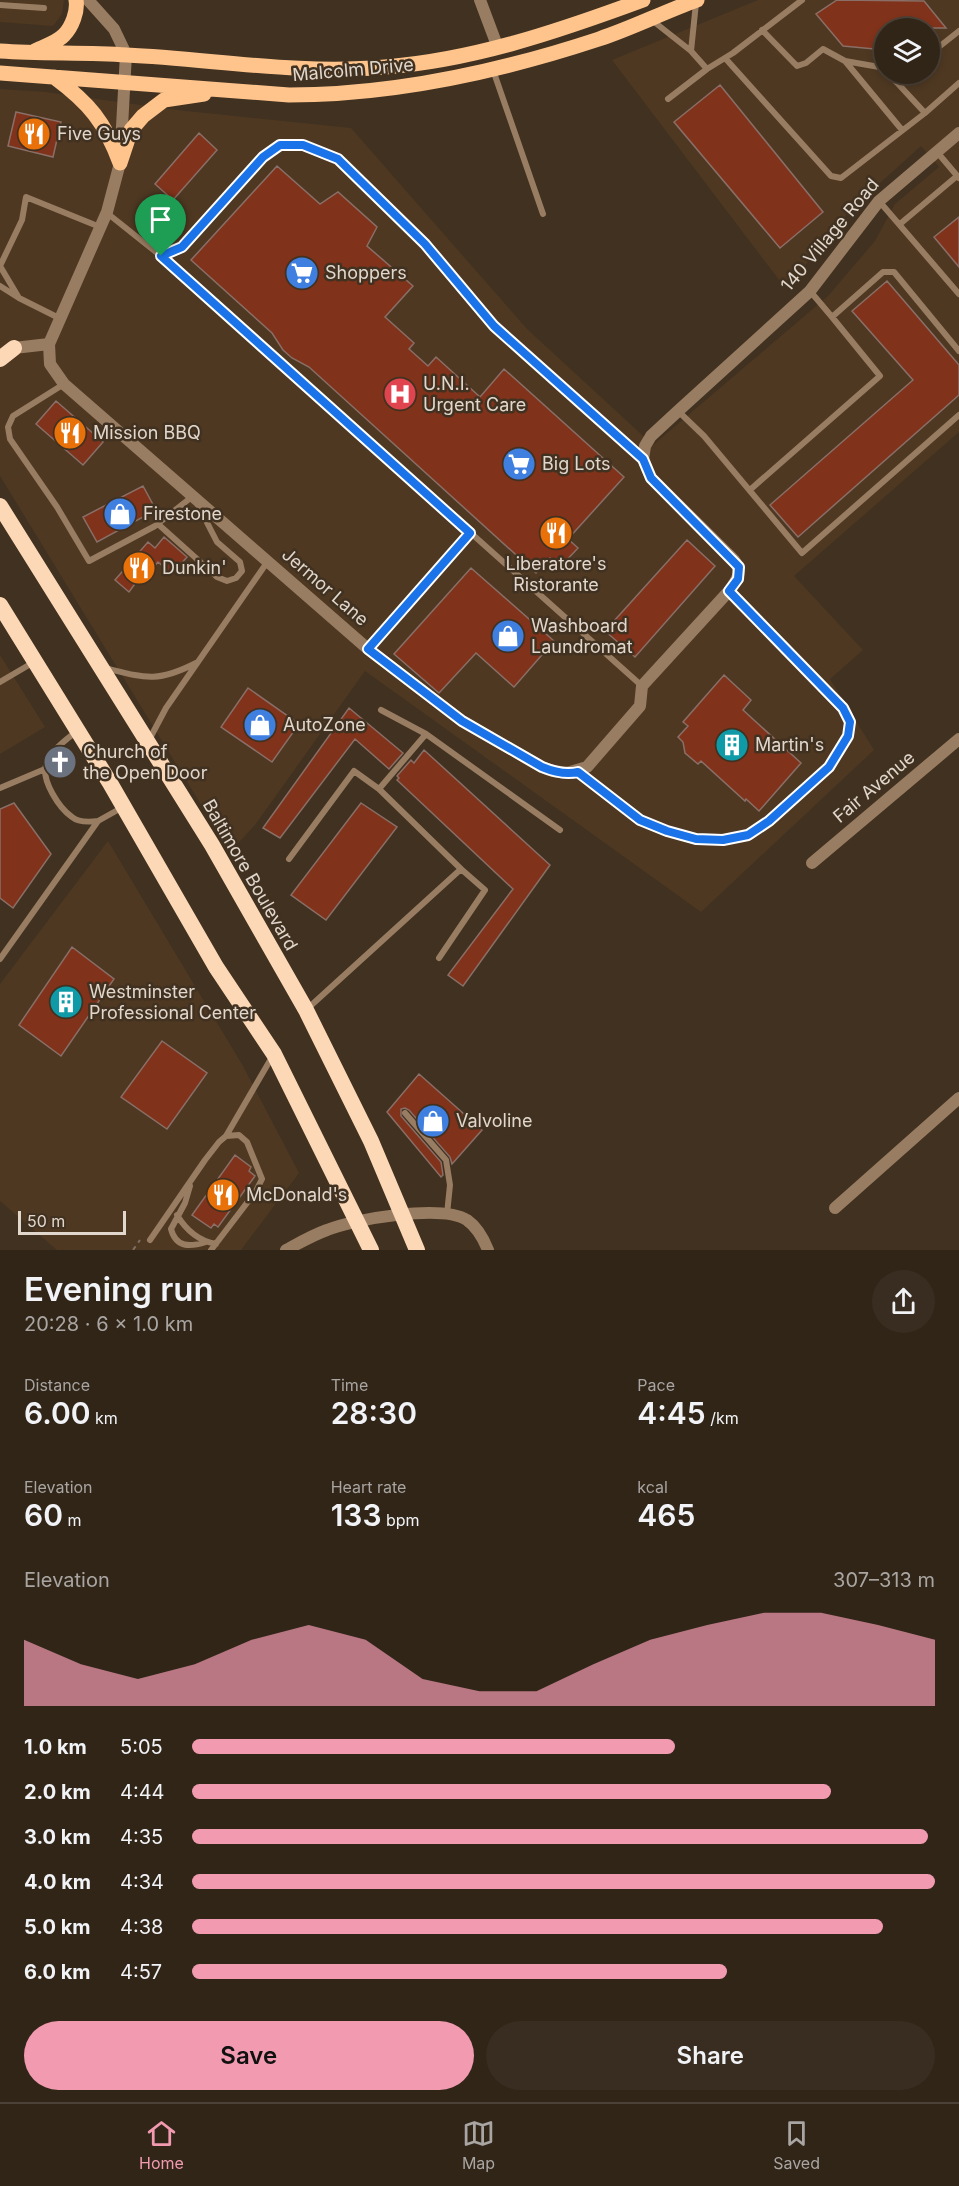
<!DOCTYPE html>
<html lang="en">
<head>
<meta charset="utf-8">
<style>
  :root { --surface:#312518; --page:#392d21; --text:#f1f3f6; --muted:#a8a5a2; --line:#4c4237; --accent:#f29ab0 }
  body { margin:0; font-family:Inter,sans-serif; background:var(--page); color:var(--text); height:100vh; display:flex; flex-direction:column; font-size:22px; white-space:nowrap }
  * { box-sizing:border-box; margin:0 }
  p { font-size:20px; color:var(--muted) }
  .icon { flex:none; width:33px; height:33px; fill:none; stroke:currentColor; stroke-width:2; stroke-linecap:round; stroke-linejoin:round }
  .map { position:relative; height:1250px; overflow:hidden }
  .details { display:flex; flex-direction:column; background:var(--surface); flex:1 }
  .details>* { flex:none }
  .tools { position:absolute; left:874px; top:18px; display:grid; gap:12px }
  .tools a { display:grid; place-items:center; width:66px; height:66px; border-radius:50%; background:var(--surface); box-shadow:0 3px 9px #0003,0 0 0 2px var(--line); font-size:30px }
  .scale { position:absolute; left:18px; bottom:15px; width:108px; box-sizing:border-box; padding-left:6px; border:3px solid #e1d7cd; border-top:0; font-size:16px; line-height:21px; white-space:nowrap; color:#e1d7cd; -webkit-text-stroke:4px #413120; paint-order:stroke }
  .pin { position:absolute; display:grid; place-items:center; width:51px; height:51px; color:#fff; margin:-62px -26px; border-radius:50% 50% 50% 0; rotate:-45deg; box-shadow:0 0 6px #0007 }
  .pin .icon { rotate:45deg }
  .round { display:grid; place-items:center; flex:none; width:63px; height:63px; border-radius:32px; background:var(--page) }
  .headline { display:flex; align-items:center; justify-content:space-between; height:102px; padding:0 24px }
  h1 { font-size:33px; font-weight:600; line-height:45px }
  .stats { display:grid; grid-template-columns:repeat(3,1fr); gap:9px; height:102px; padding:6px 24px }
  .stats div { display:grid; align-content:center }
  .stats b { font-size:30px; font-weight:600 }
  .stats small { font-size:16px; font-weight:400 }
  .stats p { font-size:16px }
  .chart { height:168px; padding:12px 24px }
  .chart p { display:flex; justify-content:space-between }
  .chart svg { width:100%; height:108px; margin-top:6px; fill:var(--accent); opacity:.7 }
  .cta { display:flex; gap:12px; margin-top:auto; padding:12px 24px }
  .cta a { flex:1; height:69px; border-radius:36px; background:var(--accent); color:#111; font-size:24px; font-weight:600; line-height:69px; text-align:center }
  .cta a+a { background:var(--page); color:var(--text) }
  ul { padding:0 24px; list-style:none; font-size:20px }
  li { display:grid; grid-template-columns:96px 72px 1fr; align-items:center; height:45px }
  li i { height:15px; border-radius:8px; background:var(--accent) }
  .tab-bar { display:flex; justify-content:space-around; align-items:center; height:84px; border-top:2px solid var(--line); background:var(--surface); font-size:16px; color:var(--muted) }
  .tab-bar a { display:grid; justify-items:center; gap:3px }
  .tab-bar .current { color:var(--accent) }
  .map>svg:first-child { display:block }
  .built { fill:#4e3822; fill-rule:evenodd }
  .building { fill:#81321a; stroke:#896f67; stroke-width:1.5 }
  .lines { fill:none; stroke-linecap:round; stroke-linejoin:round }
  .path { stroke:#7d6f61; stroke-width:2; stroke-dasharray:4.5 4.5; stroke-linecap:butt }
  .service { stroke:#997d62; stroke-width:6 }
  .minor { stroke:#997d62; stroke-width:12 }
  .tertiary { stroke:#997d62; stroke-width:12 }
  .primary { stroke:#fec48c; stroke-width:15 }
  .trunk { stroke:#fcd8b6; stroke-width:16 }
  .route-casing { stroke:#fff; stroke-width:12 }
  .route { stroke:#1a73e8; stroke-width:8 }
  .labels { text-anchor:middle; stroke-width:5; stroke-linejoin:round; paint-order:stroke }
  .street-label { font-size:18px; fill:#e1d7cd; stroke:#413120 }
  .poi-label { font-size:18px; fill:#e1d7cd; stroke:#413120; text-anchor:start }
</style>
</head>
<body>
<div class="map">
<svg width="959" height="1250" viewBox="0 0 959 1250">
  <rect width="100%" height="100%" fill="#413120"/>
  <path class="built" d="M0,0H64L62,14L53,26L0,22Z
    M758,0H959V432L794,576L863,650L830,679L874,750L701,912L365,671L255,825L230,852L0,476V89L46,92L177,110L351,128L527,329L653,445L828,296L875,241L895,204L939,167L921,146L850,210L786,289L612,60ZM885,28H930V74H885Z
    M0,655L45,727L0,754Z
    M108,841L243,1066L299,1173L241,1250H57L0,1201V984Z"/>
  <path class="building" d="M837,0L924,1L946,28H885V50L843,46L816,14Z
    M720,85L823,212L780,248L674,122Z
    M16,112L61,122L53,157L8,146Z
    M199,133L217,150L173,200L155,184Z
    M277,166L320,204L338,192L377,227L367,246L413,286L385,317L414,343L409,349L428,366L436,357L480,397L504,369L624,477L568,539L578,548L560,567L550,558L536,573L309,367L292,358L283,350L272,333L191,260Z
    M959,217V267L934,237Z
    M887,281L959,365V395L798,537L770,505L913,380L852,311Z
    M56,401L103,442L83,465L36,424Z
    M143,486L156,510L97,542L83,517Z
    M164,537L187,557L172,574L158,562L139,583L137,581L129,592L115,580L148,542L155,548Z
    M687,540L715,566L635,657L605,631Z
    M471,568L554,641L514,687L476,653L439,693L394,654Z
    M724,675L751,700L743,710L801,763L759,811L746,799L745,801L701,761L698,764L685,753L683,742L678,737L688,726L683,722Z
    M248,688L299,724L272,762L221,727Z
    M349,708L403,753L389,769L355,739L280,838L263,828Z
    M424,750L550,865L463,986L448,975L513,889L397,780L399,778L397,776L411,760L414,763Z
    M14,803L51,854L13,908L0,898V809Z
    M361,803L397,827L326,920L291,895Z
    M72,947L114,979L61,1056L19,1025Z
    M162,1041L207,1073L167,1129L121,1097Z
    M419,1074L482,1130L452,1164L450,1157L409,1110L405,1108L401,1109V1116L441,1162L443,1175L441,1177L387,1112Z
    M235,1155L251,1167L249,1171L255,1176L218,1227L214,1224L211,1228L192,1215Z"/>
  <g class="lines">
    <path class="path" d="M133,1250L140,1240"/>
    <path class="service" d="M0,5L44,8
      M653,21L691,51L696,3
      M762,30L797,66L806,63L823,49L845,61L885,68
      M930,54L959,31
      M725,58L831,176L841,178L925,113L959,83
      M845,61L902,130
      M707,69L733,53L802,0
      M493,70L543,214
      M889,74L925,113
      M896,82L906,74
      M668,99L707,69L691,51
      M937,152L959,178
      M879,201L959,294
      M107,213L161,256L642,686
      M900,224L957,176
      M161,256L182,247L263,157L280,145H303L338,159L425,244L494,326L580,405L643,459
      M0,286L19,298L59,318
      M810,291L832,317L883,272H894L959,351
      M19,298L0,266L22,220L26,197L100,227
      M64,384L13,416L8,427L10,439L57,507L89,561L155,526L193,496
      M678,411L704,436L802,553L959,415
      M751,489L880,376L832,317
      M158,524L217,577L227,581L236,578L242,571L240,562L217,542L198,505
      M368,649L470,533
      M105,668C145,678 157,683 196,663
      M0,682L34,662
      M381,710L426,734
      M77,731C66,740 51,750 46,765C41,780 59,808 72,817C79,823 90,822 98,821
      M149,740L166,708L268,561
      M577,772L640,820L667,830L696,839L723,840L748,835L769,821L829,767L848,737L850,722L843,708L729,591
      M0,788L45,769
      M379,789L426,734L560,830
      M289,859L354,771L379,789L461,869L306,1010
      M439,958L485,890L461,869
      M0,959L98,821L123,807
      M405,1113L446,1160L450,1185L447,1214
      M190,1186L185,1203L171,1229C176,1248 190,1247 206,1242
      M177,1215C186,1230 199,1241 216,1244
      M150,1240L205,1160L219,1142L226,1136L272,1057
      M211,1250L256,1191L262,1179L247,1142L239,1135L226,1136"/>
    <path class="minor" d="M88,0L114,29L126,54L120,163L107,212L49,344L50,364L64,384L368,649L462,721L542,767L553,771L567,773L587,767L640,706L642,686L729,591C737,580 743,572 734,560L651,478L643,459L645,446L651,436L678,411L810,291L879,201L959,133
      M480,0L498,48
      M14,348L49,344
      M812,863L959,739
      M835,1208L959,1098"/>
    <path class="tertiary" d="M286,1250C299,1243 313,1235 327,1230C354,1219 442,1204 467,1220C477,1227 484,1240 488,1250"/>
    <path class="primary" d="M0,51C42,54 85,52 127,55C213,59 299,75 385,67C474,60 559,31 643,0
      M35,51C43,47 58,42 64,35C72,27 78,11 76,0
      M0,73L289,95C394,95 499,72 599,39C632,28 664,12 697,0
      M54,77C89,103 105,122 120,163
      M120,163L131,130L143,116L164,100L204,94"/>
    <path class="trunk" d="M0,359L14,348
      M0,506L212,845L306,1010L371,1141L417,1250
      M0,605L110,783L216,967L274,1054L371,1250"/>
  </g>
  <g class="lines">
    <defs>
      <path id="route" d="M280,145H303L338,159L425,244L494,326L643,459L651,478L739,567L738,579L729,591L843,708L850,722L848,736L829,767L769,821L748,835L723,840L696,839L667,831L640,820L578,772C565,775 554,772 542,767L462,721L368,649L470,533L161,256L182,247L263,157Z"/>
    </defs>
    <use href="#route" class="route-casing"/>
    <use href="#route" class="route"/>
  </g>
  <defs>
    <symbol id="restaurant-disc" viewBox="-11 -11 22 22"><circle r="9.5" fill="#e8710a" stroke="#413120"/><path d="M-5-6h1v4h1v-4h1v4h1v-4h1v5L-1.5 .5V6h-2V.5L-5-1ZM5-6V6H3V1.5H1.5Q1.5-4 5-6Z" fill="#fff"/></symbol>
    <symbol id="supermarket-disc" viewBox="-11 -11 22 22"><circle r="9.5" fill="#3f7fe0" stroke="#413120"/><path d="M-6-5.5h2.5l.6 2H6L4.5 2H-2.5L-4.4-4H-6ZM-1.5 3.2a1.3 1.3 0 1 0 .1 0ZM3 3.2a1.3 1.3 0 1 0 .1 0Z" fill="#fff"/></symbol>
    <symbol id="hospital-disc" viewBox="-11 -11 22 22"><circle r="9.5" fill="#e0444e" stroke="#413120"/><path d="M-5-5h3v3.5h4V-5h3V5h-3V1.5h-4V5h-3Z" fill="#fff"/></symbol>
    <symbol id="shop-disc" viewBox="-11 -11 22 22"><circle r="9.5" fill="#3f7fe0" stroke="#413120"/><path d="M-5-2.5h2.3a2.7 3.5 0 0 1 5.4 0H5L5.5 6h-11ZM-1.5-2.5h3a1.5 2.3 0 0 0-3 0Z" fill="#fff"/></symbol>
    <symbol id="building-disc" viewBox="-11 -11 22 22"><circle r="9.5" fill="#0f9aa8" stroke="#413120"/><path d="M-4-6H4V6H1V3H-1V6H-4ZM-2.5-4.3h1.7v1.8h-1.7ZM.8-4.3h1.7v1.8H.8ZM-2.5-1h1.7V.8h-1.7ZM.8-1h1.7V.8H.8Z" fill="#fff"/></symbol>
    <symbol id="church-disc" viewBox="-11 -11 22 22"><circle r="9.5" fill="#6b7280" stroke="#413120"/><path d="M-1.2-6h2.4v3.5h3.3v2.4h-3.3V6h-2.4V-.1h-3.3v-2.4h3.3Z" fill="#fff"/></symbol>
  </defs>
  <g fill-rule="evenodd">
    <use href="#restaurant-disc" x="15" y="115" width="38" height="38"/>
    <use href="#supermarket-disc" x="283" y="254" width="38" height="38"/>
    <use href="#hospital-disc" x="381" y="375" width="38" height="38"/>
    <use href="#restaurant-disc" x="51" y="414" width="38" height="38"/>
    <use href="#supermarket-disc" x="500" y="445" width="38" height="38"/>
    <use href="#shop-disc" x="101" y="495" width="38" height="38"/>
    <use href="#restaurant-disc" x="537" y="514" width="38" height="38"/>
    <use href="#restaurant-disc" x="120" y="549" width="38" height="38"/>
    <use href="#shop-disc" x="489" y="617" width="38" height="38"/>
    <use href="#shop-disc" x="241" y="706" width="38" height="38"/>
    <use href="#building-disc" x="713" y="726" width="38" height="38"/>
    <use href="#church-disc" x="41" y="743" width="38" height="38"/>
    <use href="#building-disc" x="47" y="983" width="38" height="38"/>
    <use href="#shop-disc" x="414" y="1102" width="38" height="38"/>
    <use href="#restaurant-disc" x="204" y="1176" width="38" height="38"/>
  </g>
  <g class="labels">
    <g class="street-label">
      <text transform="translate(353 70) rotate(-5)" y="6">Malcolm Drive</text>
      <text transform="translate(830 235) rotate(-50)" y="6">140 Village Road</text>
      <text transform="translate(325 587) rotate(41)" y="6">Jermor Lane</text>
      <text transform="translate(874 787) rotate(-40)" y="6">Fair Avenue</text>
      <text transform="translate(250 875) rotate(60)" y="6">Baltimore Boulevard</text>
    </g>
    <g class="poi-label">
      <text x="57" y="140">Five Guys</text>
      <text x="325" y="279">Shoppers</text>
      <text x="423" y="390">U.N.I.<tspan x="423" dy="21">Urgent Care</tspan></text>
      <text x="93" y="439">Mission BBQ</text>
      <text x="542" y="470">Big Lots</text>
      <text x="143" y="520">Firestone</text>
      <text x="556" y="570" text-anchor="middle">Liberatore's<tspan x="556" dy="21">Ristorante</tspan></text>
      <text x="162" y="574">Dunkin'</text>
      <text x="531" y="632">Washboard<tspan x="531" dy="21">Laundromat</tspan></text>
      <text x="283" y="731">AutoZone</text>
      <text x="755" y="751">Martin's</text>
      <text x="83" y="758">Church of<tspan x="83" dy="21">the Open Door</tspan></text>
      <text x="89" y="998">Westminster<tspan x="89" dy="21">Professional Center</tspan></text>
      <text x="456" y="1127">Valvoline</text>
      <text x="246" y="1201">McDonald's</text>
    </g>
  </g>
</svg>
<div class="tools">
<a><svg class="icon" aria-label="layers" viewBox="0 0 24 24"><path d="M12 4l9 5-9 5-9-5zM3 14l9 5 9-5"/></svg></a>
</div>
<div class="scale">50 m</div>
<div class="pin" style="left:161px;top:256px;background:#1e9e55"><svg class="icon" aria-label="arrive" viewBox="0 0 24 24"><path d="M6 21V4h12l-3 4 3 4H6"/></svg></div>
</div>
<section class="details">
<div class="headline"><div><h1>Evening run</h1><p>20:28 · 6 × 1.0 km</p></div><a class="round"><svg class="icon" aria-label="share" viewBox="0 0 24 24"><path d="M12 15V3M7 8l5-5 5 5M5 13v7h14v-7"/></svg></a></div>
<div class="stats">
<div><p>Distance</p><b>6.00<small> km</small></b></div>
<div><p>Time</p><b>28:30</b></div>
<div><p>Pace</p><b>4:45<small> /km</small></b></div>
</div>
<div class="stats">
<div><p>Elevation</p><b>60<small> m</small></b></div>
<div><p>Heart rate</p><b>133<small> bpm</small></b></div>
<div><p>kcal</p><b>465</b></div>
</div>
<div class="chart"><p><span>Elevation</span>307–313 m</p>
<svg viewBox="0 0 160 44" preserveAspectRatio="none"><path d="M0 44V17L10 27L20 33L30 27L40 17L50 11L60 17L70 33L80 38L90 38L100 27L110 17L120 11L130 6L140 6L150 11L160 17V44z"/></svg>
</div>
<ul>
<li><b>1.0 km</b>5:05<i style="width:65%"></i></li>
<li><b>2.0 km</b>4:44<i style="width:86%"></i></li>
<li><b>3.0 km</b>4:35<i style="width:99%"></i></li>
<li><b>4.0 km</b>4:34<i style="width:100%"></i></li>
<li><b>5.0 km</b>4:38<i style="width:93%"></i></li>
<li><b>6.0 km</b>4:57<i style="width:72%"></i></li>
</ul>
<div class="cta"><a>Save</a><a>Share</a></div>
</section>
<nav class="tab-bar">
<a class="current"><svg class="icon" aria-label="home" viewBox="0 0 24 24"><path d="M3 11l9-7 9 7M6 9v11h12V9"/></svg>Home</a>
<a><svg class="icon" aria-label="map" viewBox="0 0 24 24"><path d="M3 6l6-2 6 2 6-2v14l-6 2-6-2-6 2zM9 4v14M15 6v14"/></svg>Map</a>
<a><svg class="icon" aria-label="saved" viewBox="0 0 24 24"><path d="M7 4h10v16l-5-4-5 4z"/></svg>Saved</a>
</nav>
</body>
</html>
